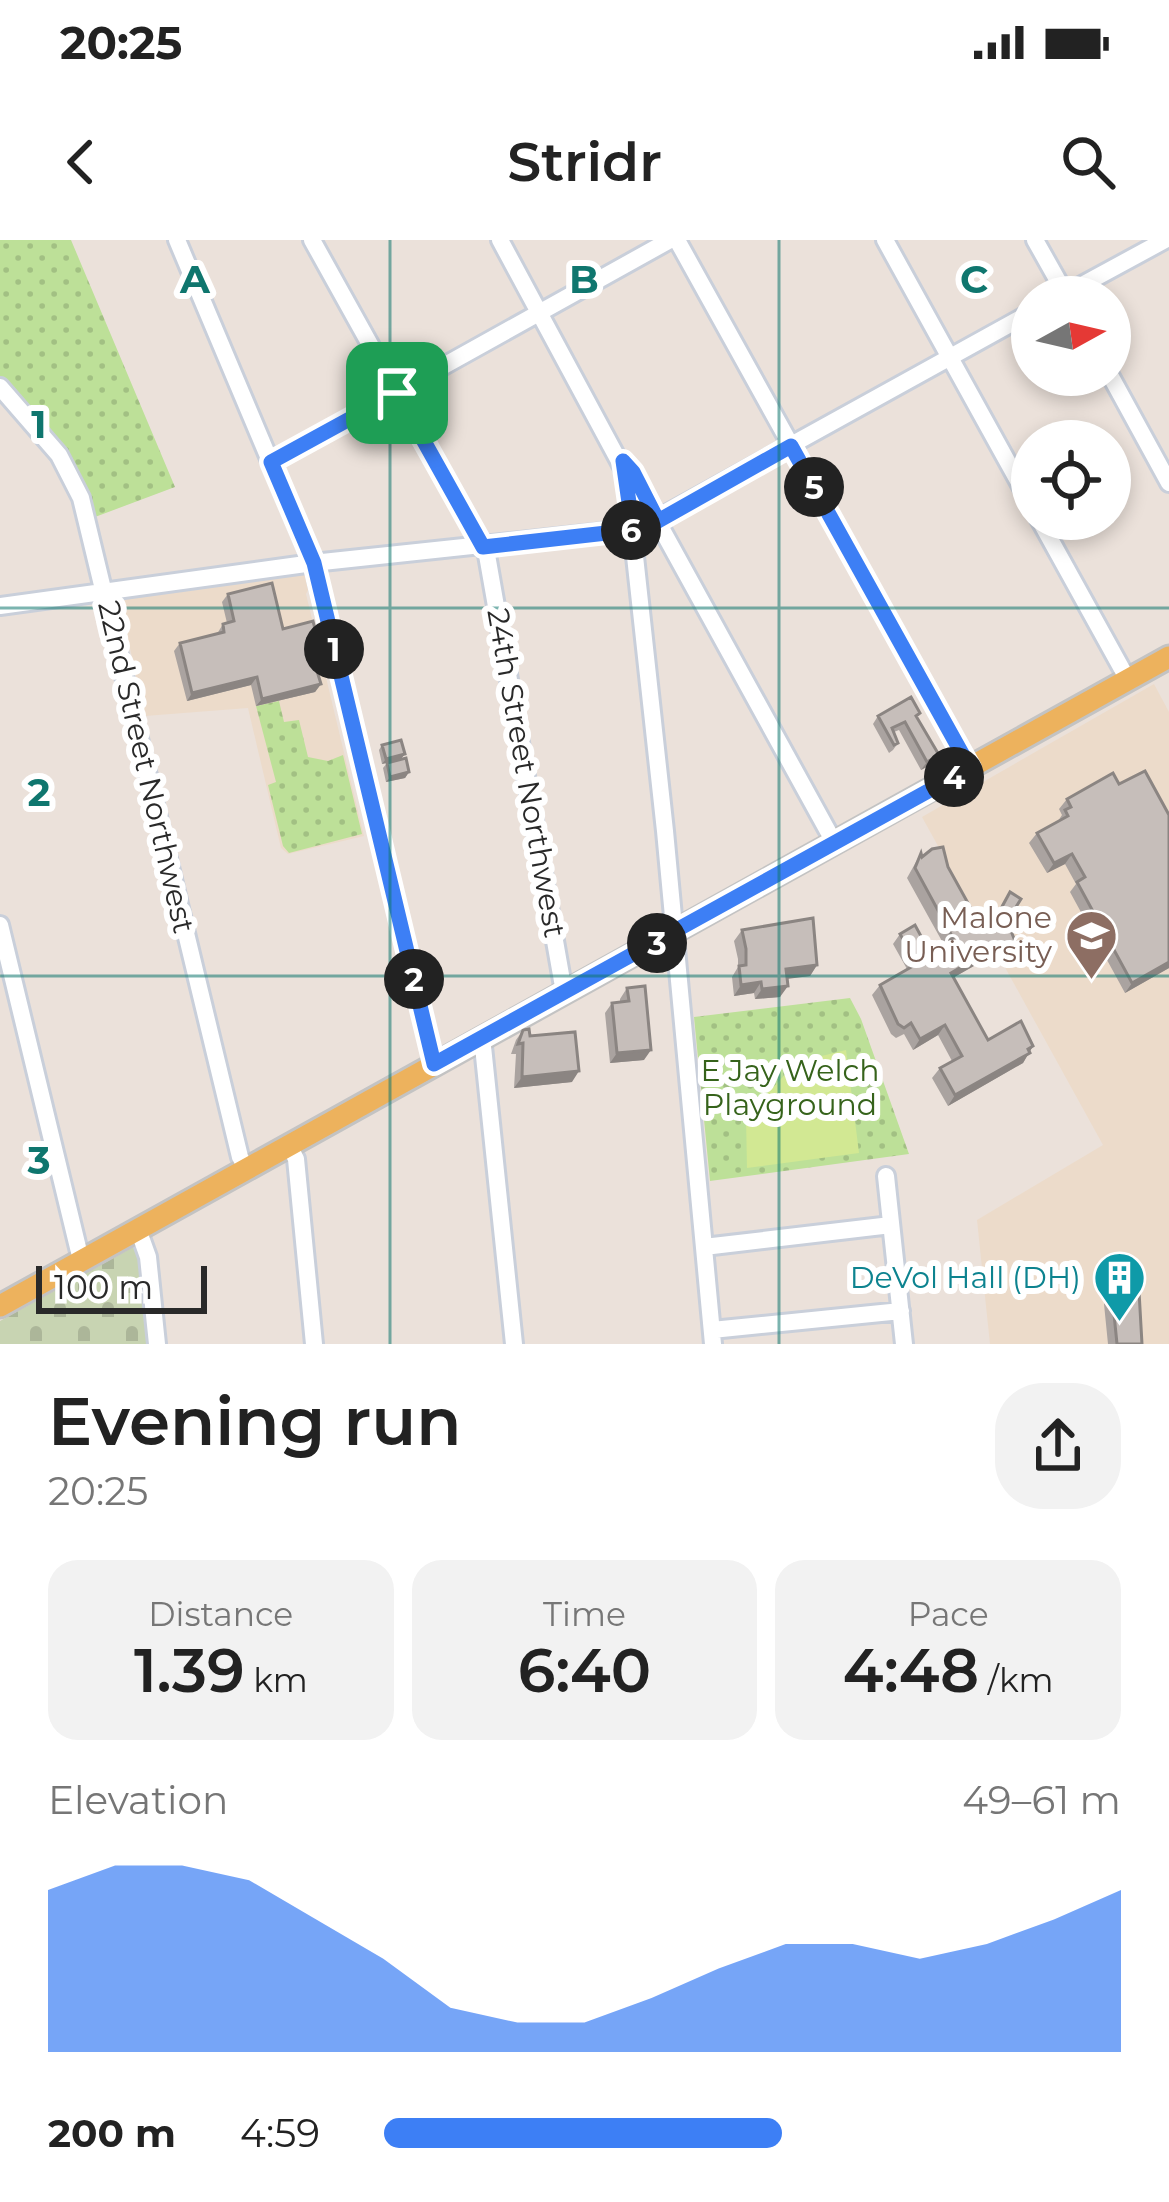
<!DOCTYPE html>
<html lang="en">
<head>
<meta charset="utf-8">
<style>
  :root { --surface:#fff; --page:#f2f2f2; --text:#222; --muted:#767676; --accent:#3d7ff5 }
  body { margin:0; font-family:Montserrat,sans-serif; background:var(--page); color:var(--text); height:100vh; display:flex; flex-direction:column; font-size:45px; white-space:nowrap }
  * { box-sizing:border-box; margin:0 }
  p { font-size:39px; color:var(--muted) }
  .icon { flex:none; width:66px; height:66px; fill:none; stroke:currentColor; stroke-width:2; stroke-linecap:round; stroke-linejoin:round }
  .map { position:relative; height:1104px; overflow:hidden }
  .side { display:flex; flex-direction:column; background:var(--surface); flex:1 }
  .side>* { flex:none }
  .needle { width:78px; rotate:82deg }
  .buttons { position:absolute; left:1011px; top:36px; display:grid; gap:24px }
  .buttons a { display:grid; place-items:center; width:120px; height:120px; border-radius:50%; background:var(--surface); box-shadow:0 6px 18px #0003; font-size:60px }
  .scale { position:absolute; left:36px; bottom:30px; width:171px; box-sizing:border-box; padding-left:12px; border:6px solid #292929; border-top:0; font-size:33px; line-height:42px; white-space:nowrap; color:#292929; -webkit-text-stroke:9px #fff; paint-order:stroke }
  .pin { position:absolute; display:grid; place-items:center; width:102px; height:102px; color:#fff; margin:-51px; border-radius:24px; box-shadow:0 6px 18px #0006 }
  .km { position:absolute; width:60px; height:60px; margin:-30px; border-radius:50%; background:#222; color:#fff; font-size:33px; line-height:60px; text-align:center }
  .round { display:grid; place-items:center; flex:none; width:126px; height:126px; border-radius:48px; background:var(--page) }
  .headline { display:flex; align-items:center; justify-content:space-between; height:204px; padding:0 48px }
  h1 { font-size:66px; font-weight:600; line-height:90px }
  .figures { display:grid; grid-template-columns:repeat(3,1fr); gap:18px; height:204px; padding:12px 48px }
  .figures div { display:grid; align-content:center; border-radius:30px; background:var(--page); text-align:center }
  .figures b { font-size:60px; font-weight:600 }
  .figures small { font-size:33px; font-weight:400 }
  .figures p { font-size:33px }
  .chart { height:336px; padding:24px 48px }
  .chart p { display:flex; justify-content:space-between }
  .chart svg { width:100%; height:216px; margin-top:12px; fill:var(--accent); opacity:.7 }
  ul { padding:0 48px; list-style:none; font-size:39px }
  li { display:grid; grid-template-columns:192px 144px 1fr; align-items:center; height:90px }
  li i { height:30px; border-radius:15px; background:var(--accent) }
  .status { display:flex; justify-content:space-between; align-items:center; height:84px; padding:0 60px; background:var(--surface); direction:ltr }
  .status svg { height:33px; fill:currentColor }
  header { display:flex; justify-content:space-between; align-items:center; height:156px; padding:0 48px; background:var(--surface); font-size:54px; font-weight:600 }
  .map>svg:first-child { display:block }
  .education { fill:#ecdbca }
  .grass { fill:url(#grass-dots) }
  .cemetery { fill:url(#cemetery-stones) }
  .pitch { fill:#d2e893 }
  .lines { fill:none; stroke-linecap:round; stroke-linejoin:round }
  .minor-casing { stroke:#c9cfda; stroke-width:22 }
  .major-casing { stroke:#c3c3c3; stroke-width:27 }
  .minor { stroke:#fff; stroke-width:16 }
  .major { stroke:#edb25d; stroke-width:21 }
  .wall { fill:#aaa3a0 }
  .shaded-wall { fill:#8b8582 }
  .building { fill:#c6beba; stroke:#8b8582; stroke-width:3 }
  .route-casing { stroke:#fff; stroke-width:24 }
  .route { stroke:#3d7ff5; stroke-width:15 }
  .grid { fill:none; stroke:#0f766e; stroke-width:3; stroke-opacity:0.55 }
  .labels { text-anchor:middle; stroke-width:12; stroke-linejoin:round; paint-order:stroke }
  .street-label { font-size:30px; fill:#292929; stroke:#fff }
  .education-label { font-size:30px; fill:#785e54; stroke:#fff; text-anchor:end }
  .park-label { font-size:30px; fill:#36631b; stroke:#fff }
  .culture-label { font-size:30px; fill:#0d838f; stroke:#fff; text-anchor:end }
  .grid-label { font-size:39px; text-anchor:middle; font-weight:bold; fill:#0f766e; stroke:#fff; stroke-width:12; stroke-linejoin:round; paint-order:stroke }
</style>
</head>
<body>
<div class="status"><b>20:25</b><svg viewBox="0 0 49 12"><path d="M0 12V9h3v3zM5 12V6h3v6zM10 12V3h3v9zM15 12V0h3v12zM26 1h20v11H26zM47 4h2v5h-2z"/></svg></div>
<header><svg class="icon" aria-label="back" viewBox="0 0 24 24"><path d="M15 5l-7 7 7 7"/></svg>Stridr<svg class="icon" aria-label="search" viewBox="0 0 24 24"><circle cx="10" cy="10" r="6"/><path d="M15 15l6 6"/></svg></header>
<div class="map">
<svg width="1169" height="1104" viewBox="0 0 1169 1104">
  <defs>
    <pattern id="grass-dots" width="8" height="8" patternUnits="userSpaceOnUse" patternTransform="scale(3)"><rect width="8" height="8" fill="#bde098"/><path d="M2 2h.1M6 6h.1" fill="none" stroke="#a2c083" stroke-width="1.8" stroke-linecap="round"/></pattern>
    <pattern id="cemetery-stones" width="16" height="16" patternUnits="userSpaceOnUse" patternTransform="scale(3)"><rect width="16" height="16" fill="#c8d4b2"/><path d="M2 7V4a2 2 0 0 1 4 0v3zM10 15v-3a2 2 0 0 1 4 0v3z" fill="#acb699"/></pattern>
  </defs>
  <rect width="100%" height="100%" fill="#ebe1da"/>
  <path class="education" d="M307,332L311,344L306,354L364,596L288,614L281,608L248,468L145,476L120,363L123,357Z
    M1154,444L1169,472V1104H990L977,980L1103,905L922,577Z"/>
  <path class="grass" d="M0,0H71L175,247L95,277L77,228L52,191L0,137Z
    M279,461L284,482L299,480L308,517L328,521L343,515L362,594L289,613L283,606L268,545L276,542L256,466Z
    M850,758L861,779L909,914L710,941L694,777Z"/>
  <path class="cemetery" d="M133,1007L143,1013L153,1104H0V1081Z"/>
  <path class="pitch" d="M846,810L859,913L747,928L746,876L797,822Z"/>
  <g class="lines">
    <defs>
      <path id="minor" d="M177,0L313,323L434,824
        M312,0L487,315L564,752
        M500,0L626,234L665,591L713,1104
        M677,0L970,528
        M885,0L1032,266
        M1035,0L1067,57
        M1060,57L1165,0
        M1110,135L1169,243
        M0,147L59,215L81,258L240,917L246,928
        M271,222L670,0
        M627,226L835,604
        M1039,279L1128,440
        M0,366L313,323L641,288L1032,72
        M0,685L81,1020
        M482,797L514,1104
        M289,905L296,919L314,1104
        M886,936L904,1104
        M138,989L148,1017L157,1104
        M704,1007L891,985
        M712,1090L901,1071"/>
      <path id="major" d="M0,1066L1169,417"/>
    </defs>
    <use href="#minor" class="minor-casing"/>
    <use href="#major" class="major-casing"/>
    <use href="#minor" class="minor"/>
    <use href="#major" class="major"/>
  </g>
  <path class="wall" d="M228,354L283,389L319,437L321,444L315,452L256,466L251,445L187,461L174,411L180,403L217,394L223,384L227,383L222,362Z
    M920,473L917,477L934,523L921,530L899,490L894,492L898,503L893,510L889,513L873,484L878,476Z
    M382,505L401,519L409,532L405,538L386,542L383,528L387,523L382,524L379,510Z
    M1067,559L1169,728L1125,753L1070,652L1076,644L1065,624L1047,633L1029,603L1037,593L1058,581L1062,575L1059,569Z
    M921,613L922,617L948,627L979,683L995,675L1010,652L1008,712L988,718L954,737L988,800L1033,806L1023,823L948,866L932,838L940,828L952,821L938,795L913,810L904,794L896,798L891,794L872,755L880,745L907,729L893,704L900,694L929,711L943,703L907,638Z
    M742,690L817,725L810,736L787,738L780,757L755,759L754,753L734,756L732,737L738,727V719L734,701Z
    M627,748L644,820L610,823L605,773L612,763L620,762V759Z
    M523,790L530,796L572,842L514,848L516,814H511L516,800Z
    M1118,1046L1142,1104H1108L1104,1064Z"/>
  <path class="shaded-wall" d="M257,437L251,445L187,461L192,453Z
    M321,444L315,452L256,466L262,459Z
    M405,514L401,519L382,524L386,519Z
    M939,515L934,523L921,530L927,522Z
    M409,532L405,538L386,542L390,537Z
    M1072,614L1065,624L1047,633L1054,623Z
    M1015,701L1008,712L988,718L944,743L951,733L995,707Z
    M1169,722V728L1125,753L1132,743Z
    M817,725L810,736L779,740L786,729Z
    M761,742L754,753L734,756L741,745Z
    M788,746L780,757L755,759L762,749Z
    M945,785L938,795L913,810L920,799Z
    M1033,806L1023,823L948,866L955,855Z
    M651,810L644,820L610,823L617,813Z
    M579,831L572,842L514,848L522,837Z"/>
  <path class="building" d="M272,343L283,389L313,381L325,430L317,431L321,444L262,459L257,437L192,453L180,403L224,392L223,384L234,381L228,354Z
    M911,457L920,473L916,476L939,515L927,522L905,482L892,488L898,503L894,505L878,476Z
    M401,500L405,514L386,519L382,505Z
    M406,518L409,532L390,537L387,523Z
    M1145,531L1169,575V722L1132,743L1077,642L1085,637L1072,614L1054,623L1037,593L1068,576L1065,570L1071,567L1067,559L1113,533L1119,544Z
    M943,607L948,627L979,683L998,674L1010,652L1021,659L1007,681L1015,701L995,707L951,733L988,800L1021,781L1033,806L1028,809L1030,813L955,855L940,828L962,816L945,785L920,799L911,783L904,788L898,784L880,745L913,726L915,719L900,694L915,685L929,711L953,698L915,628L921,613L922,617L932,609Z
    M813,678L817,725L786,729L788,746L762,749L761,742L741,745L739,726L746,725V709L742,690Z
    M645,746L651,810L617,813L612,763L629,761L627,748Z
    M529,789L530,796L575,792L579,831L522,837L523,803L518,804L523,790Z
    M1132,1044L1133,1052L1139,1051L1142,1104H1117L1112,1054L1119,1053L1118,1046Z"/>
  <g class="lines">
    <defs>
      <path id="route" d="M397,153L483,307L633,290L623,221L633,232L658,281L791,206L970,528L434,824L314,323L271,222Z"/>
    </defs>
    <use href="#route" class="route-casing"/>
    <use href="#route" class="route"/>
  </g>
  <path class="grid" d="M390,0V1104M779,0V1104M0,368H1169M0,736H1169"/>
  <defs>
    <symbol id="university-pin" viewBox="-11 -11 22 30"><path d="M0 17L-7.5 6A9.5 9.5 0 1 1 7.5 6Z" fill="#8d6e63" stroke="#fff"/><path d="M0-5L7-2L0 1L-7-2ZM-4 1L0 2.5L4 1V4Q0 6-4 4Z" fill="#fff"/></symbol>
    <symbol id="building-pin" viewBox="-11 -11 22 30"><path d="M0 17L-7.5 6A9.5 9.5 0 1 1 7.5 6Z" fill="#0f9aa8" stroke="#fff"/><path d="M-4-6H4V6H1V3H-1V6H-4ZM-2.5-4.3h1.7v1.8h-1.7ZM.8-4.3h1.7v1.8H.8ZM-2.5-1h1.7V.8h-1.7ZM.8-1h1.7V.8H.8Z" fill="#fff"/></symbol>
  </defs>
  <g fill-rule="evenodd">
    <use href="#university-pin" x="1062" y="666" width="59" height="81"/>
    <use href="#building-pin" x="1090" y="1008" width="59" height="81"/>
  </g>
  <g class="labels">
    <g class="street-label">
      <text transform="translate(146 527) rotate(77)" y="10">22nd Street Northwest</text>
      <text transform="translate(526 533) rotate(80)" y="10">24th Street Northwest</text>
    </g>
    <g class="education-label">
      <text x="1052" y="688">Malone<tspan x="1052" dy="34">University</tspan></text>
    </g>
    <g class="park-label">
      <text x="790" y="841">E Jay Welch<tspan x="790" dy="34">Playground</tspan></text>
    </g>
    <g class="culture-label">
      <text x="1081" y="1048">DeVol Hall (DH)</text>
    </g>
  </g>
  <g class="grid-label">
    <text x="195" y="53">A</text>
    <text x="584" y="53">B</text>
    <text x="974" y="53">C</text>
    <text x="39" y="198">1</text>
    <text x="39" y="566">2</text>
    <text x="39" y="934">3</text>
  </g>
</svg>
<div class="buttons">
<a><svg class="needle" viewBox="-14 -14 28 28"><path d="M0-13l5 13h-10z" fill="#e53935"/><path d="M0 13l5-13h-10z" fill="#767676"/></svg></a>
<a><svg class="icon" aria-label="locate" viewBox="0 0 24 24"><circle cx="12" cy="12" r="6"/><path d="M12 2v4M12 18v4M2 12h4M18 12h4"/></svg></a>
</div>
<div class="scale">100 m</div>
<div class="pin" style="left:397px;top:153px;background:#1e9e55"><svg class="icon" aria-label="arrive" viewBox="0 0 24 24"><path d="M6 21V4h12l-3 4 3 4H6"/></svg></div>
<b class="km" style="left:334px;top:409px">1</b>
<b class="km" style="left:414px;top:739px">2</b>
<b class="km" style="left:657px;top:703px">3</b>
<b class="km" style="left:954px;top:537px">4</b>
<b class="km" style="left:814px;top:247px">5</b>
<b class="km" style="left:631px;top:290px">6</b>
</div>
<section class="side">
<div class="headline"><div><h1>Evening run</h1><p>20:25</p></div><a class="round"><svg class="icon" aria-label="share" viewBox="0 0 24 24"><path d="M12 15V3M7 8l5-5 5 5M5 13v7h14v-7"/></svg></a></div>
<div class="figures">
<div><p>Distance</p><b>1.39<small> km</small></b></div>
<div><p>Time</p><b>6:40</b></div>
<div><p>Pace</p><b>4:48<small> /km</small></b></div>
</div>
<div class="chart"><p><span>Elevation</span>49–61 m</p>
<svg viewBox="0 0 160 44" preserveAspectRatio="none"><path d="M0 44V11L10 6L20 6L30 9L40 17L50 25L60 35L70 38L80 38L90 33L100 27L110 22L120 22L130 25L140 22L150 17L160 11V44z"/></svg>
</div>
<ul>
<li><b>200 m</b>4:59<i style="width:54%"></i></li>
</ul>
</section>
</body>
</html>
